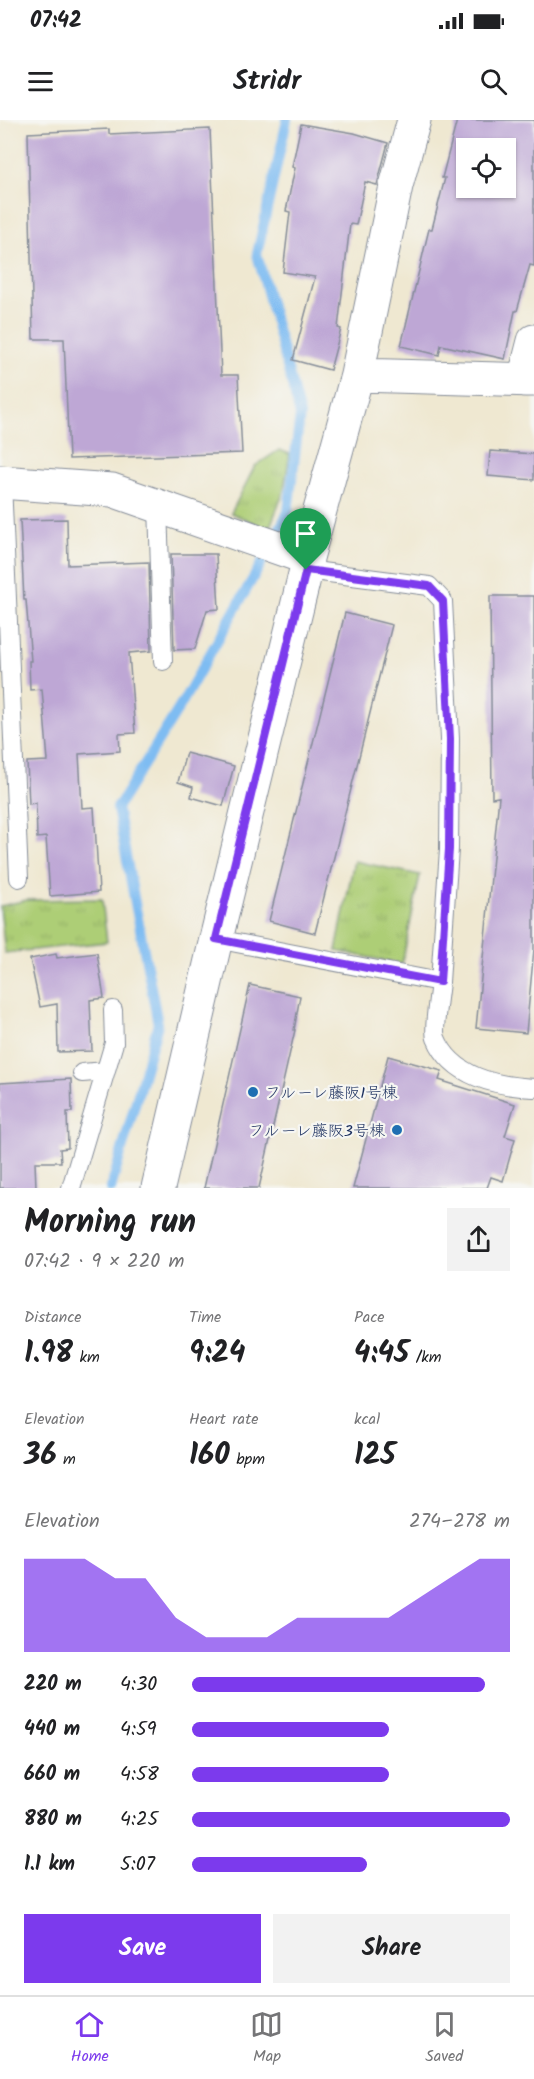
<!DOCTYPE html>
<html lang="en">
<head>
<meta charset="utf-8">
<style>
  :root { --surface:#fff; --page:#f2f2f2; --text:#202124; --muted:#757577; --line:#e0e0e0; --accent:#7c3aed }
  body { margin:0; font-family:Kalam,"Klee One",sans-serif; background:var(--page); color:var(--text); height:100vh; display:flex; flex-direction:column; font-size:22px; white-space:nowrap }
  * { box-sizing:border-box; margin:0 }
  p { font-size:20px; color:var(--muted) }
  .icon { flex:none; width:33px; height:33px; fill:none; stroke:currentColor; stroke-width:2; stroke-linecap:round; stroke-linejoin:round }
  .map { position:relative; height:1068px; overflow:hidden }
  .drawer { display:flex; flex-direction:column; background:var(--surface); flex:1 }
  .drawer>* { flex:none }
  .controls { position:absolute; left:456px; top:18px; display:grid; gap:12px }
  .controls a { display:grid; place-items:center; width:60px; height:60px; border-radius:0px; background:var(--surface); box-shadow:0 2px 4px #0004; font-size:30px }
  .pin { position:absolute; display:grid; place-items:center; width:51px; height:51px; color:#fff; margin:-62px -26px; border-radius:50% 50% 50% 0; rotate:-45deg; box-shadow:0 0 6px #0007 }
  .pin .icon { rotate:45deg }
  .round { display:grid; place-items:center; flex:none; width:63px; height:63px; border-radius:0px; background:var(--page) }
  .headline { display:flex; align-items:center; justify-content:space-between; height:102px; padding:0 24px }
  h1 { font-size:33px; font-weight:600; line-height:45px }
  .figures { display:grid; grid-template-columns:repeat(3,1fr); gap:9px; height:102px; padding:6px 24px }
  .figures div { display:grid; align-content:center }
  .figures b { font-size:30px; font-weight:600 }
  .figures small { font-size:16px; font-weight:400 }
  .figures p { font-size:16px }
  .chart { height:168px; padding:12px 24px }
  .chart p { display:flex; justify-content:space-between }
  .chart svg { width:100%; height:108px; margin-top:6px; fill:var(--accent); opacity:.7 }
  .primary-button { display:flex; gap:12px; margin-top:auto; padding:12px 24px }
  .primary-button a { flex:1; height:69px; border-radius:0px; background:var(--accent); color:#fff; font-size:24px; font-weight:600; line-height:69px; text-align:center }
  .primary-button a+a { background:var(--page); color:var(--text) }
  ul { padding:0 24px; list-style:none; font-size:20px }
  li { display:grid; grid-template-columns:96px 72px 1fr; align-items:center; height:45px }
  li i { height:15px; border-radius:8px; background:var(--accent) }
  .status { display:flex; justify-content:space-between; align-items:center; height:42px; padding:0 30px; background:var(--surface); direction:ltr }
  .status svg { height:16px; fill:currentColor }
  header { display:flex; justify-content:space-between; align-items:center; height:78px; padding:0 24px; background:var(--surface); font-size:27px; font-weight:600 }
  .menu { display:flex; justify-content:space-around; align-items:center; height:84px; border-top:2px solid var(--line); background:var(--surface); font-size:16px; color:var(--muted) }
  .menu a { display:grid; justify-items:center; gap:3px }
  .menu .active { color:var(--accent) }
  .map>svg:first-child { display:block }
  .grass { fill:url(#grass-tufts); stroke:#647e6a; stroke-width:1.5 }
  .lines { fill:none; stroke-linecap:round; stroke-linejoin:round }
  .stream { stroke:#7ebcf2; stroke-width:10 }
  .building { fill:#bea7d5; fill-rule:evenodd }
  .lane-casing { stroke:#858c98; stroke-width:20 }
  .street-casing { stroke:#858c98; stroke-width:35 }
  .lane { stroke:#fff; stroke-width:18 }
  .street { stroke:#fff; stroke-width:33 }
  .route-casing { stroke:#fff; stroke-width:12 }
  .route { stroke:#7c3aed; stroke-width:8 }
  .poi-dot { fill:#1f6fb2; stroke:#f6f6f2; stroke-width:2 }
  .labels { text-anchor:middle; stroke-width:4.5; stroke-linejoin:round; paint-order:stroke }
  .poi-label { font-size:16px; fill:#1b2f5e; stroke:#f6f6f2; text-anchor:start }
</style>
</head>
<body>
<div class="status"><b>07:42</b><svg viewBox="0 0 49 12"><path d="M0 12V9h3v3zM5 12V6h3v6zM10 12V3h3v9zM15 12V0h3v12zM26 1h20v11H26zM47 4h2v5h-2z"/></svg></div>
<header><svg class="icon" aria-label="menu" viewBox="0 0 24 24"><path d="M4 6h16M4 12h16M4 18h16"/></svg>Stridr<svg class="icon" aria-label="search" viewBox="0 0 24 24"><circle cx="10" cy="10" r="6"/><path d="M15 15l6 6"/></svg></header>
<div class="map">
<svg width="534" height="1068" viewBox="0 0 534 1068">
  <defs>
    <pattern id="grass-tufts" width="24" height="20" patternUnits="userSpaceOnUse" patternTransform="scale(1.5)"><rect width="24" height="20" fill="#adce76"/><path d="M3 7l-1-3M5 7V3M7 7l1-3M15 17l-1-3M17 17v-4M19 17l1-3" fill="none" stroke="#94b168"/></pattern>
  </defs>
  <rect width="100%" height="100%" fill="#f6f6f2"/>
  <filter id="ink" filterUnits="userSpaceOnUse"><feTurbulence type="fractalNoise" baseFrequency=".0167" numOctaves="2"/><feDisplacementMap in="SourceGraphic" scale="12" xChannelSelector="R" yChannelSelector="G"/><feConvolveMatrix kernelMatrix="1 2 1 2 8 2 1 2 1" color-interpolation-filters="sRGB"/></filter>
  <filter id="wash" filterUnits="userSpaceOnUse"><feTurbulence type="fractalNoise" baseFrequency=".008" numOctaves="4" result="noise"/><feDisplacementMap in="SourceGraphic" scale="24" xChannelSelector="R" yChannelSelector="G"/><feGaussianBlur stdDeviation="1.35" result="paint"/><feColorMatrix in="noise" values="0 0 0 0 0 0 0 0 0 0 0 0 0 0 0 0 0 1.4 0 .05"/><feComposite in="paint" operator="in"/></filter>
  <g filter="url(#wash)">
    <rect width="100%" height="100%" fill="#efe8d1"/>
    <path class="grass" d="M279,330L290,334L283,374L269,409L231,393L255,346Z
      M354,741L420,755L402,844L336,831Z
      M102,779L107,822L5,833L0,786L27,780Z"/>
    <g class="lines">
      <path class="stream" d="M111,1068L158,904L117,688L179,588L256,453L288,392L300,295L257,134L287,0"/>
    </g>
    <g id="blocks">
      <path class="building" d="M457,0H534V146L530,145L517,191H515L505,239L441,225L439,235L401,226L429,109H432L445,58H442ZM466,28H506V68H466Z
        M301,4L354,13L388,23L377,65L365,62L356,105L350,104L338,208L341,209L330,250L293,240L315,157L283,152L290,92L286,91L295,48L292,47Z
        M109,9V14L210,9L221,255H238L242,333L69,339L64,219H33L28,13Z
        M490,331L534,334V360L488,356Z
        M67,399L68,445L149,442L151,531L129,533L135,613L119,614L120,631L79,634L82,688L94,687L99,772L50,776L46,717L37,718L36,683L29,684L27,642L48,641L42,569L30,570L29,541H31L26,480H24L20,400Z
        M171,434H216L219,489L207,490L195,529L174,530Z
        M490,476H534V829L526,913L476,908L499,677L492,678Z
        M345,493L392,505L315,813L269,801Z
        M186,633L234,646L223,686L191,677L193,667L178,662Z
        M97,833L104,878L90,880L92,931L58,932L57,884L40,887L30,839L56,834L57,838Z
        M250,865L300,876L294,910H295L259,1068H204Z
        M388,936L442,951L439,960L515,984L505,1016L515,1019L503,1061L491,1057L487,1068H353Z
        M71,959L72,992H67L68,1028L60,1029L61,1042H35L36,1068H0V963Z"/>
    </g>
  </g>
  <g filter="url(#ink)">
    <use href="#blocks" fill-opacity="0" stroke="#858c98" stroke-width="1.5"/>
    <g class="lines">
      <defs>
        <path id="lane" d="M2,362L19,758
          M158,386L163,541
          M216,819L440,862L449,729L450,619L443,481L429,466L306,450
          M440,862C439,873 433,910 436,918C452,957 496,966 534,968
          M82,953L106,951
          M71,1068L114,923L113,890"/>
        <path id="street" d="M357,255L534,260
          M524,260L534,221
          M0,362L112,370L307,438
          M158,1068L216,819L306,450L307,438L357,255L396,66L414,0"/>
      </defs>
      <use href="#lane" class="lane-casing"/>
      <use href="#street" class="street-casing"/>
      <use href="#lane" class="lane"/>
      <use href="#street" class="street"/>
    </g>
  </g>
  <g class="lines" filter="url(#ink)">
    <defs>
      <path id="route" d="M306,450L429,466L443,481L450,619L449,729L440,862L216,819Z"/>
    </defs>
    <use href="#route" class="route-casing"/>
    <use href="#route" class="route"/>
  </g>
  <g class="poi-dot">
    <circle cx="253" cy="972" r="6"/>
    <circle cx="397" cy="1010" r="6"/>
  </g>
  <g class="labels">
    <g class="poi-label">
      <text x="265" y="978">フルーレ藤阪1号棟</text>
      <text x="385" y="1016" text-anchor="end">フルーレ藤阪3号棟</text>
    </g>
  </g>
</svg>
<div class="controls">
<a><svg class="icon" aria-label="locate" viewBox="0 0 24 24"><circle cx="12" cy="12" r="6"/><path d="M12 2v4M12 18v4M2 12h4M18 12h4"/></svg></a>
</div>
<div class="pin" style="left:306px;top:450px;background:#1e9e55"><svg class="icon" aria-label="arrive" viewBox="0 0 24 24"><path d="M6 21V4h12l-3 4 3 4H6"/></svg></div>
</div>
<section class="drawer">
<div class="headline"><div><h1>Morning run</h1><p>07:42 · 9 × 220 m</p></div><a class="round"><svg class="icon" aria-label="share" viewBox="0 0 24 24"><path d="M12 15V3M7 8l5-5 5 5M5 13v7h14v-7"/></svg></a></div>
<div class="figures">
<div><p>Distance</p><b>1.98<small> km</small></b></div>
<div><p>Time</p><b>9:24</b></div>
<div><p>Pace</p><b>4:45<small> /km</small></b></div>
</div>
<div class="figures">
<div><p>Elevation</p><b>36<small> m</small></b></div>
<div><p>Heart rate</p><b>160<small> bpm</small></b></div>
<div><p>kcal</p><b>125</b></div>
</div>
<div class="chart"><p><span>Elevation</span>274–278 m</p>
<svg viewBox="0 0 160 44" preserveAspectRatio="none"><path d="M0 44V6L10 6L20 6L30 14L40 14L50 30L60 38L70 38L80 38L90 30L100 30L110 30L120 30L130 22L140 14L150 6L160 6V44z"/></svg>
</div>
<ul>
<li><b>220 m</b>4:30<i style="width:92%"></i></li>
<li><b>440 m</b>4:59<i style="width:62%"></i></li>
<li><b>660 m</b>4:58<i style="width:62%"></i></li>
<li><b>880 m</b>4:25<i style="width:100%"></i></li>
<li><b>1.1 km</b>5:07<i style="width:55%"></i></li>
</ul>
<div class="primary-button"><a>Save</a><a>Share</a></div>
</section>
<nav class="menu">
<a class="active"><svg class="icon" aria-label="home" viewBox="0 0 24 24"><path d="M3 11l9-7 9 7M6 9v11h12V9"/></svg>Home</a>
<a><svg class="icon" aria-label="map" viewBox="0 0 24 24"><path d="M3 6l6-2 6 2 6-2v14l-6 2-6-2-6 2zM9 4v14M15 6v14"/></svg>Map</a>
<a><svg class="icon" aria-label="saved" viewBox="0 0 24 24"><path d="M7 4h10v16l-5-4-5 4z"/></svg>Saved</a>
</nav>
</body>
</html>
